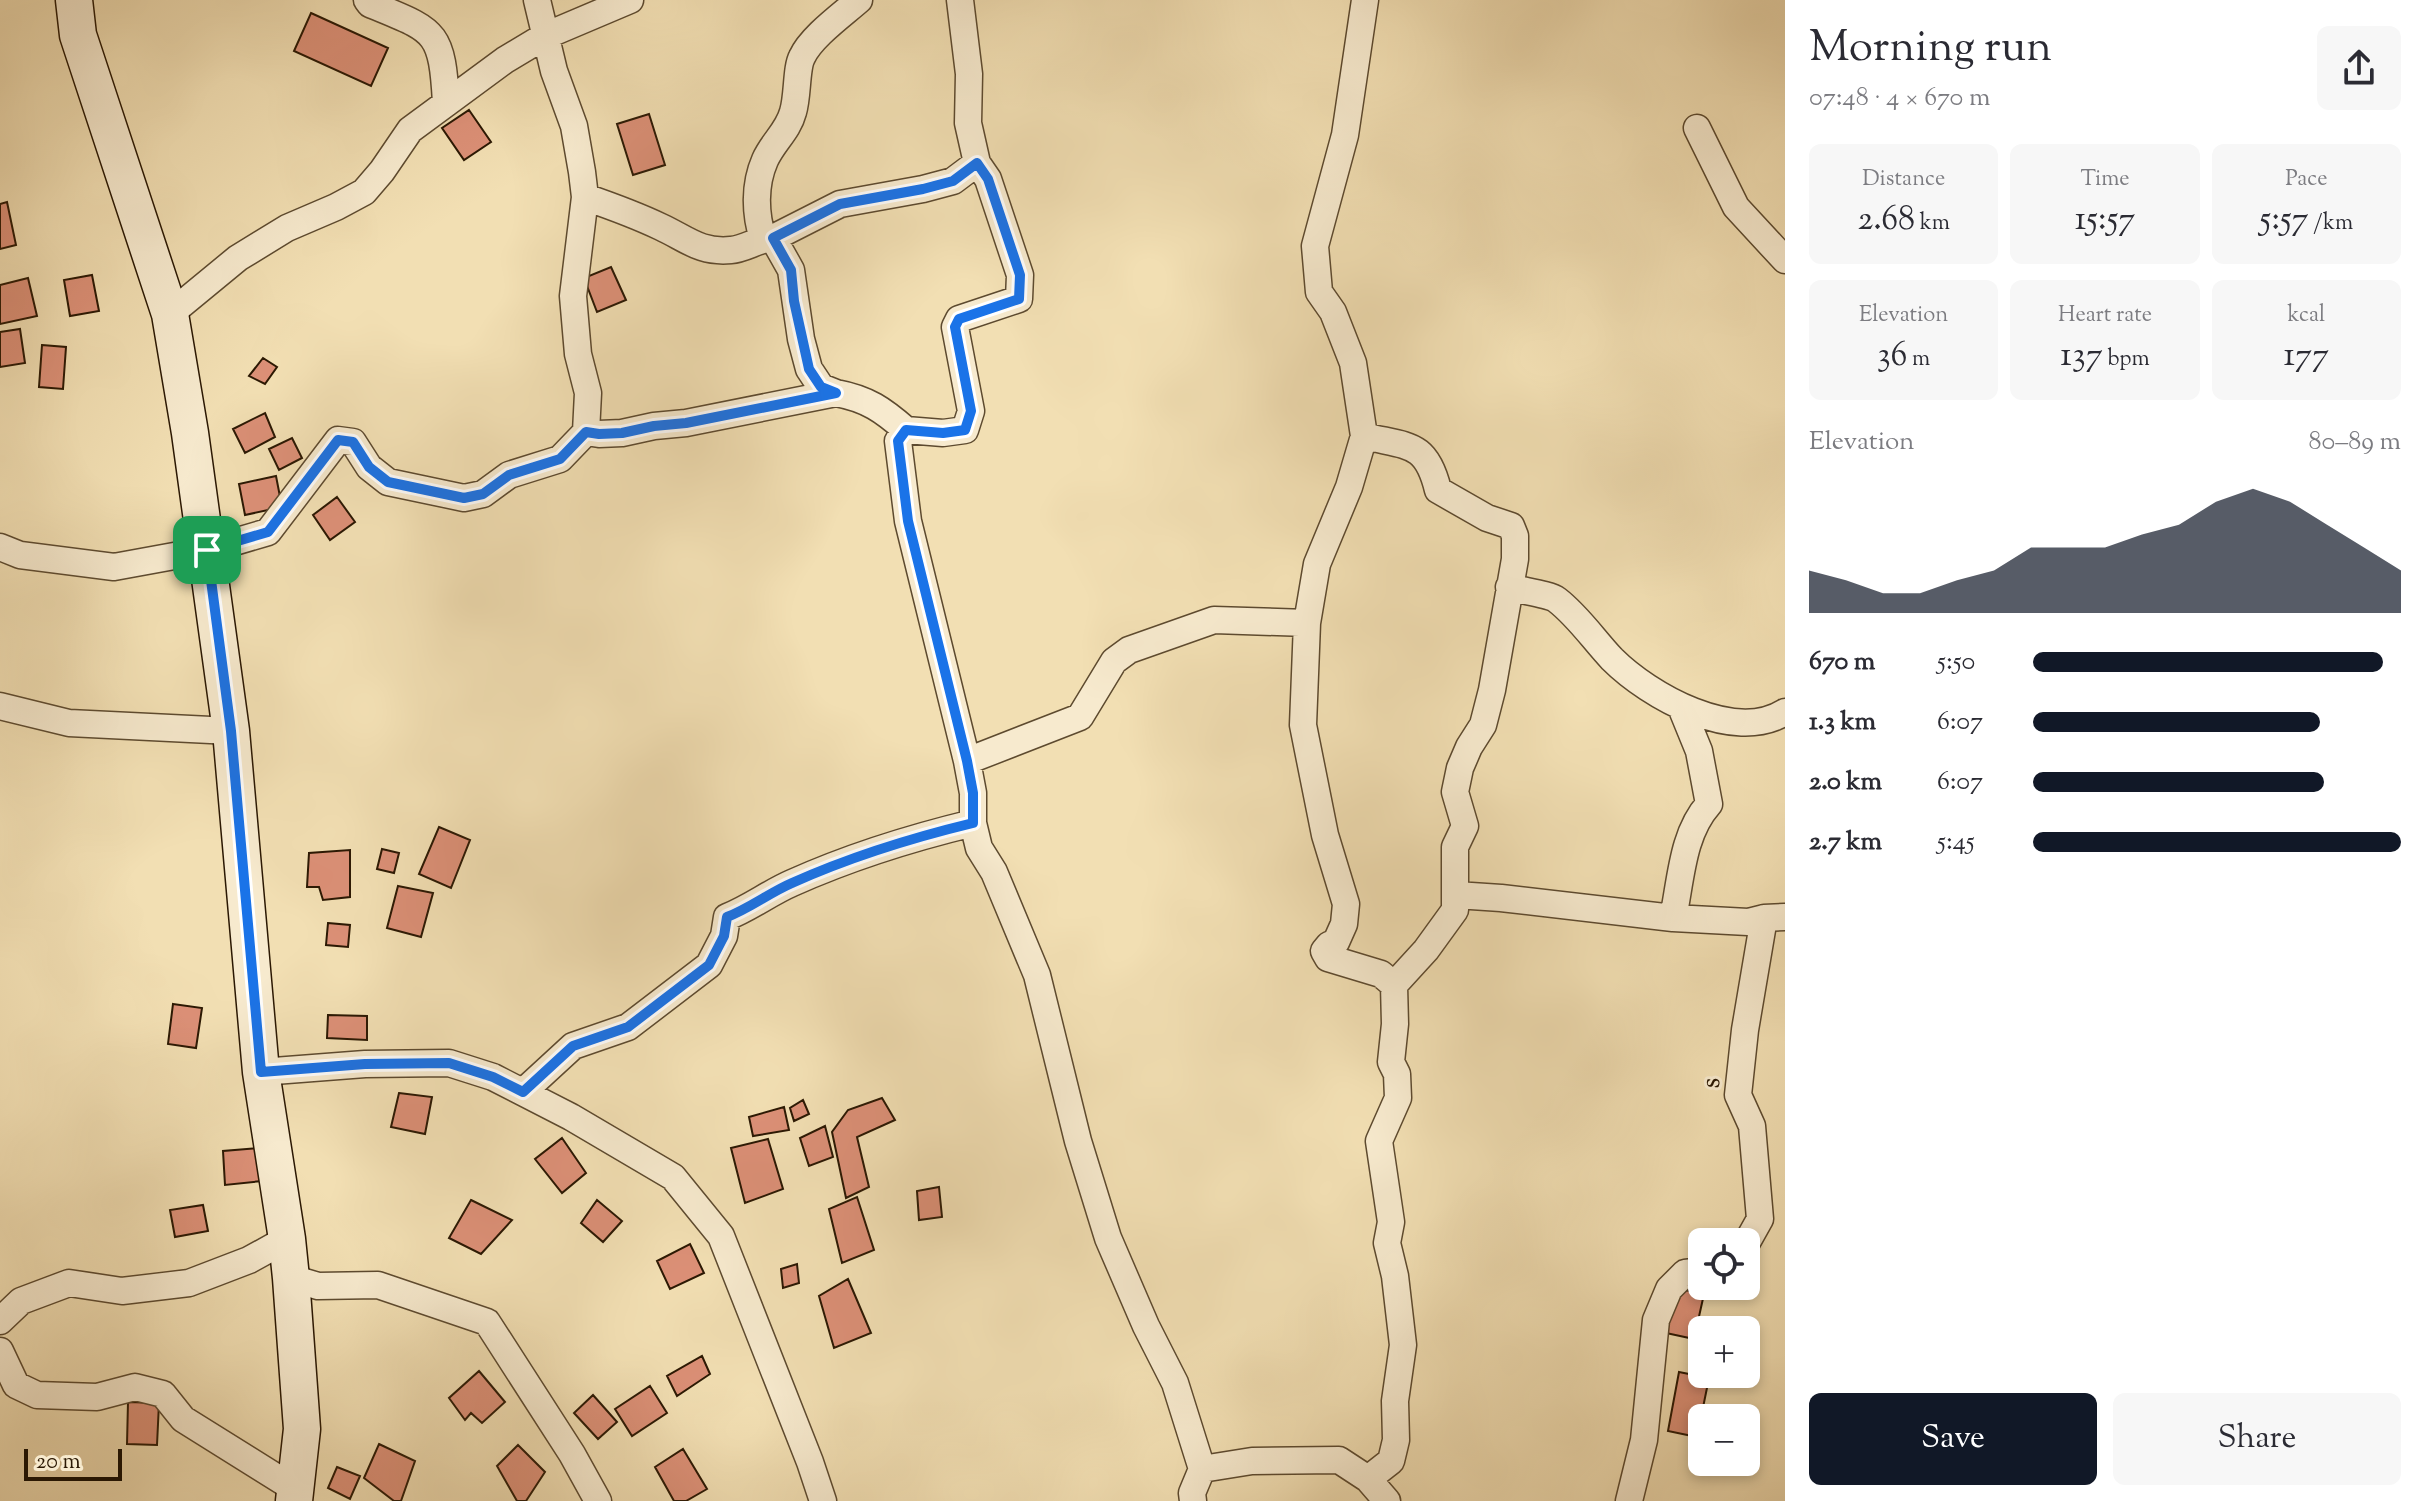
<!DOCTYPE html>
<html lang="en">
<head>
<meta charset="utf-8">
<style>
  :root { --surface:#fff; --page:#f7f7f7; --text:#2b2b33; --muted:#7c7c81; --accent:#111827 }
  body { margin:0; font-family:"Sorts Mill Goudy",serif; background:var(--page); color:var(--text); height:100vh; display:flex; flex-direction:column; font-size:30px; white-space:nowrap }
  * { box-sizing:border-box; margin:0 }
  p { font-size:26px; color:var(--muted) }
  .icon { flex:none; width:44px; height:44px; fill:none; stroke:currentColor; stroke-width:2; stroke-linecap:round; stroke-linejoin:round }
  .map { position:relative; flex:1; overflow:hidden }
  .drawer { display:flex; flex-direction:column; background:var(--surface); width:640px }
  .drawer>* { flex:none }
  .buttons { position:absolute; left:1688px; top:1228px; display:grid; gap:16px }
  .buttons a { display:grid; place-items:center; width:72px; height:72px; border-radius:12px; background:var(--surface); box-shadow:0 4px 12px #0003; font-size:40px }
  .scale { position:absolute; left:24px; bottom:20px; width:98px; box-sizing:border-box; padding-left:8px; border:4px solid #2b1803; border-top:0; font-size:22px; line-height:28px; white-space:nowrap; color:#2b1803; -webkit-text-stroke:6px #f7eace; paint-order:stroke }
  .pin { position:absolute; display:grid; place-items:center; width:68px; height:68px; color:#fff; margin:-34px; border-radius:16px; box-shadow:0 4px 12px #0006 }
  .round { display:grid; place-items:center; flex:none; width:84px; height:84px; border-radius:12px; background:var(--page) }
  .headline { display:flex; align-items:center; justify-content:space-between; height:136px; padding:0 24px }
  h1 { font-size:44px; font-weight:600; line-height:60px }
  .stats { display:grid; grid-template-columns:repeat(3,1fr); gap:12px; height:136px; padding:8px 24px }
  .stats div { display:grid; align-content:center; border-radius:12px; background:var(--page); text-align:center }
  .stats b { font-size:34px; font-weight:600 }
  .stats small { font-size:22px; font-weight:400 }
  .stats p { font-size:22px }
  .chart { height:224px; padding:16px 24px }
  .chart p { display:flex; justify-content:space-between }
  .chart svg { width:100%; height:144px; margin-top:8px; fill:var(--accent); opacity:.7 }
  .button { display:flex; gap:16px; margin-top:auto; padding:16px 24px }
  .button a { flex:1; height:92px; border-radius:12px; background:var(--accent); color:#fff; font-size:32px; font-weight:600; line-height:92px; text-align:center }
  .button a+a { background:var(--page); color:var(--text) }
  ul { padding:0 24px; list-style:none; font-size:26px }
  li { display:grid; grid-template-columns:128px 96px 1fr; align-items:center; height:60px }
  li i { height:20px; border-radius:10px; background:var(--accent) }
  main { display:flex; flex:1; min-height:0 }
  .map>svg:first-child { display:block }
  .building { fill:#dc9077; stroke:#2b1803; stroke-width:2 }
  .lines { fill:none; stroke-linecap:round; stroke-linejoin:round }
  .street-casing { stroke:#5d4a2f; stroke-width:29 }
  .secondary-casing { stroke:#2b1803; stroke-width:39 }
  .street { stroke:#f7eace; stroke-width:26 }
  .secondary { stroke:#f7eace; stroke-width:36 }
  .route-casing { stroke:#fff; stroke-width:16 }
  .route { stroke:#1a73e8; stroke-width:10 }
  .labels { text-anchor:middle; stroke-width:6; stroke-linejoin:round; paint-order:stroke }
  .street-label { font-size:28px; fill:#2b1803; stroke:#f7eace }
</style>
</head>
<body>
<main>
<div class="map">
<svg width="1785" height="1501" viewBox="0 0 1785 1501">
  <rect width="100%" height="100%" fill="#f2dfb3"/>
  <filter id="stains"><feTurbulence type="fractalNoise" baseFrequency=".0025" numOctaves="4"/><feColorMatrix values="0 0 0 0 .2 0 0 0 0 .09 0 0 0 0 .02 0 0 0 .5 -.17"/></filter>
  <radialGradient id="worn" r=".72"><stop offset=".6" stop-color="#630" stop-opacity="0"/><stop offset="1" stop-color="#630" stop-opacity=".3"/></radialGradient>
  <path class="building" d="M311,13L388,48L371,86L294,51Z
    M469,110L491,142L464,160L442,128Z
    M649,114L665,165L633,175L617,124Z
    M7,202L16,245L0,249V204Z
    M611,267L626,300L597,312L584,278Z
    M92,275L99,311L70,316L64,280Z
    M28,278L37,316L0,324V285Z
    M20,329L25,363L0,367V332Z
    M42,345L66,347L63,389L39,387Z
    M263,358L277,367L265,384L249,376Z
    M265,413L275,437L245,453L233,429Z
    M292,438L302,458L279,470L269,449Z
    M276,476L282,507L245,515L239,484Z
    M337,497L355,522L330,540L313,515Z
    M439,827L470,840L451,888L419,874Z
    M382,849L399,853L394,873L377,869Z
    M350,850V897L323,900L319,887H307L309,853Z
    M398,886L433,893L421,937L387,928Z
    M328,923L350,925L348,947L326,945Z
    M173,1004L202,1008L196,1048L168,1044Z
    M328,1015L367,1016V1040L327,1038Z
    M399,1093L432,1097L425,1134L391,1127Z
    M882,1098L895,1120L857,1137L869,1187L846,1198L832,1132L848,1110Z
    M803,1100L809,1114L794,1121L790,1108Z
    M784,1107L789,1130L753,1136L749,1117Z
    M825,1126L833,1157L809,1166L800,1138Z
    M562,1138L586,1173L562,1193L535,1159Z
    M768,1139L783,1189L745,1203L731,1148Z
    M259,1148L262,1181L225,1185L223,1151Z
    M939,1187L942,1217L919,1220L917,1191Z
    M857,1197L874,1250L842,1263L829,1209Z
    M471,1200L512,1220L481,1254L449,1238Z
    M597,1200L622,1221L603,1242L581,1223Z
    M203,1205L208,1231L175,1237L170,1210Z
    M690,1244L704,1273L670,1289L657,1261Z
    M797,1264L799,1283L783,1288L781,1269Z
    M848,1279L871,1333L834,1348L819,1296Z
    M1676,1288L1704,1294L1694,1339L1666,1333Z
    M702,1356L710,1374L677,1396L667,1376Z
    M479,1371L505,1402L482,1423L471,1413L465,1420L449,1398Z
    M1679,1372L1709,1378L1697,1437L1668,1431Z
    M650,1386L667,1413L632,1436L615,1409Z
    M593,1395L617,1422L598,1439L574,1413Z
    M128,1402L159,1403L157,1445L127,1444Z
    M379,1444L415,1461L401,1501H394L364,1478Z
    M518,1445L545,1472L526,1501H517L497,1466Z
    M683,1449L707,1489L686,1501H674L655,1467Z
    M337,1467L360,1476L350,1499L328,1488Z"/>
  <g class="lines">
    <defs>
      <path id="street" d="M367,0L370,4C435,31 442,29 446,103
        M537,0L554,71L574,126L582,172L585,197L573,296L578,354L588,393L586,432
        M960,0L969,74L968,123L977,163L988,179L1020,275L1019,299L959,319L955,327L971,411L965,430L943,433L906,430L898,441L908,521L967,761L973,793V823L979,848L994,872L1037,975L1078,1141L1108,1238L1146,1326L1175,1383L1202,1469L1192,1493L1193,1501
        M1365,0L1345,135L1315,246L1319,292L1333,312L1353,363L1364,436L1349,487L1317,564L1307,623L1303,725L1325,835L1346,904L1344,924L1336,942L1329,945L1324,951L1328,958L1381,974L1394,985L1395,1024L1391,1062L1397,1074L1398,1098L1379,1141L1391,1222L1387,1243L1395,1276L1403,1345L1395,1401L1396,1440L1391,1461L1368,1479
        M1697,128L1736,207L1785,260
        M585,197C611,206 636,215 661,227C687,239 700,253 731,250C745,249 758,239 773,238L840,204L923,189L953,181L977,163
        M773,238L791,270L801,339L809,369L821,387L836,393
        M763,239C755,214 754,185 765,160C773,142 788,131 793,112C798,96 796,68 802,57C811,37 842,15 859,0
        M170,314L238,258L287,228L336,207L364,192L382,171L410,130L505,60L545,36L630,0
        M1364,436C1408,447 1426,441 1438,490L1487,518L1511,526L1515,536V559L1492,690L1483,725L1469,747L1460,768L1455,792L1465,826L1455,847V910L1426,950L1394,985
        M0,547L20,555L114,567L207,550L268,532L338,440L353,442L369,467L388,482L464,498L483,494L509,475L560,459L586,432L599,434L622,433L654,426L686,423L836,393C868,399 883,410 906,430
        M1509,587C1521,591 1549,594 1557,600C1578,616 1594,640 1612,659C1649,696 1734,744 1785,712
        M0,706L69,723L231,731
        M967,761L1080,717L1114,661L1129,650L1214,620L1307,623
        M1456,895L1501,898L1673,918L1748,922L1764,918L1785,917
        M1673,918C1681,880 1682,834 1709,804L1699,751L1681,707
        M261,1072L365,1064L449,1063L493,1077L571,1117L673,1177L721,1236L810,1462L823,1501
        M523,1092L573,1046L628,1027L709,965L724,936L727,917C750,908 769,893 792,883C850,857 911,838 973,823
        M1746,1244L1760,1219L1752,1126L1738,1095L1745,1030L1764,918
        M291,1278L318,1286L378,1285L487,1322L572,1454L598,1501
        M0,1321L21,1301L69,1283L122,1291L189,1283L249,1260L287,1239
        M0,1351L16,1385L37,1395L97,1397L135,1387L163,1394L183,1419L295,1489
        M1202,1469L1252,1461L1339,1460L1368,1479L1387,1501
        M1629,1501L1644,1440L1656,1320L1669,1289L1685,1273L1702,1271"/>
      <path id="secondary" d="M74,0L78,35L170,314L190,433L231,731L261,1072L287,1239L291,1278L302,1429L294,1501"/>
    </defs>
    <use href="#street" class="street-casing"/>
    <use href="#secondary" class="secondary-casing"/>
    <use href="#street" class="street"/>
    <use href="#secondary" class="secondary"/>
  </g>
  <g class="lines">
    <defs>
      <path id="route" d="M977,163L988,179L1020,275L1019,299L959,319L955,327L971,411L965,430L943,433L906,430L898,441L908,521L967,761L973,793V823C911,838 850,857 792,883C769,893 750,908 727,917L724,936L709,965L628,1027L573,1046L523,1092L493,1077L449,1063L365,1064L261,1072L231,731L207,550L268,532L338,440L353,442L369,467L388,482L464,498L483,494L509,475L560,459L586,432L599,434L622,433L654,426L686,423L836,393L821,387L809,369L794,301L791,270L773,238L840,204L923,189L953,181Z"/>
    </defs>
    <use href="#route" class="route-casing"/>
    <use href="#route" class="route"/>
  </g>
  <g class="labels">
    <g class="street-label">
      <text transform="translate(1709 1083) rotate(-89)" y="10">s</text>
    </g>
  </g>
  <rect width="100%" height="100%" filter="url(#stains)"/>
  <rect width="100%" height="100%" fill="url(#worn)"/>
</svg>
<div class="buttons">
<a><svg class="icon" aria-label="locate" viewBox="0 0 24 24"><circle cx="12" cy="12" r="6"/><path d="M12 2v4M12 18v4M2 12h4M18 12h4"/></svg></a>
<a>+</a>
<a>−</a>
</div>
<div class="scale">20 m</div>
<div class="pin" style="left:207px;top:550px;background:#1e9e55"><svg class="icon" aria-label="arrive" viewBox="0 0 24 24"><path d="M6 21V4h12l-3 4 3 4H6"/></svg></div>
</div>
<section class="drawer">
<div class="headline"><div><h1>Morning run</h1><p>07:48 · 4 × 670 m</p></div><a class="round"><svg class="icon" aria-label="share" viewBox="0 0 24 24"><path d="M12 15V3M7 8l5-5 5 5M5 13v7h14v-7"/></svg></a></div>
<div class="stats">
<div><p>Distance</p><b>2.68<small> km</small></b></div>
<div><p>Time</p><b>15:57</b></div>
<div><p>Pace</p><b>5:57<small> /km</small></b></div>
</div>
<div class="stats">
<div><p>Elevation</p><b>36<small> m</small></b></div>
<div><p>Heart rate</p><b>137<small> bpm</small></b></div>
<div><p>kcal</p><b>177</b></div>
</div>
<div class="chart"><p><span>Elevation</span>80–89 m</p>
<svg viewBox="0 0 160 44" preserveAspectRatio="none"><path d="M0 44V31L10 34L20 38L30 38L40 34L50 31L60 24L70 24L80 24L90 20L100 17L110 10L120 6L130 10L140 17L150 24L160 31V44z"/></svg>
</div>
<ul>
<li><b>670 m</b>5:50<i style="width:95%"></i></li>
<li><b>1.3 km</b>6:07<i style="width:78%"></i></li>
<li><b>2.0 km</b>6:07<i style="width:79%"></i></li>
<li><b>2.7 km</b>5:45<i style="width:100%"></i></li>
</ul>
<div class="button"><a>Save</a><a>Share</a></div>
</section>
</main>
</body>
</html>
